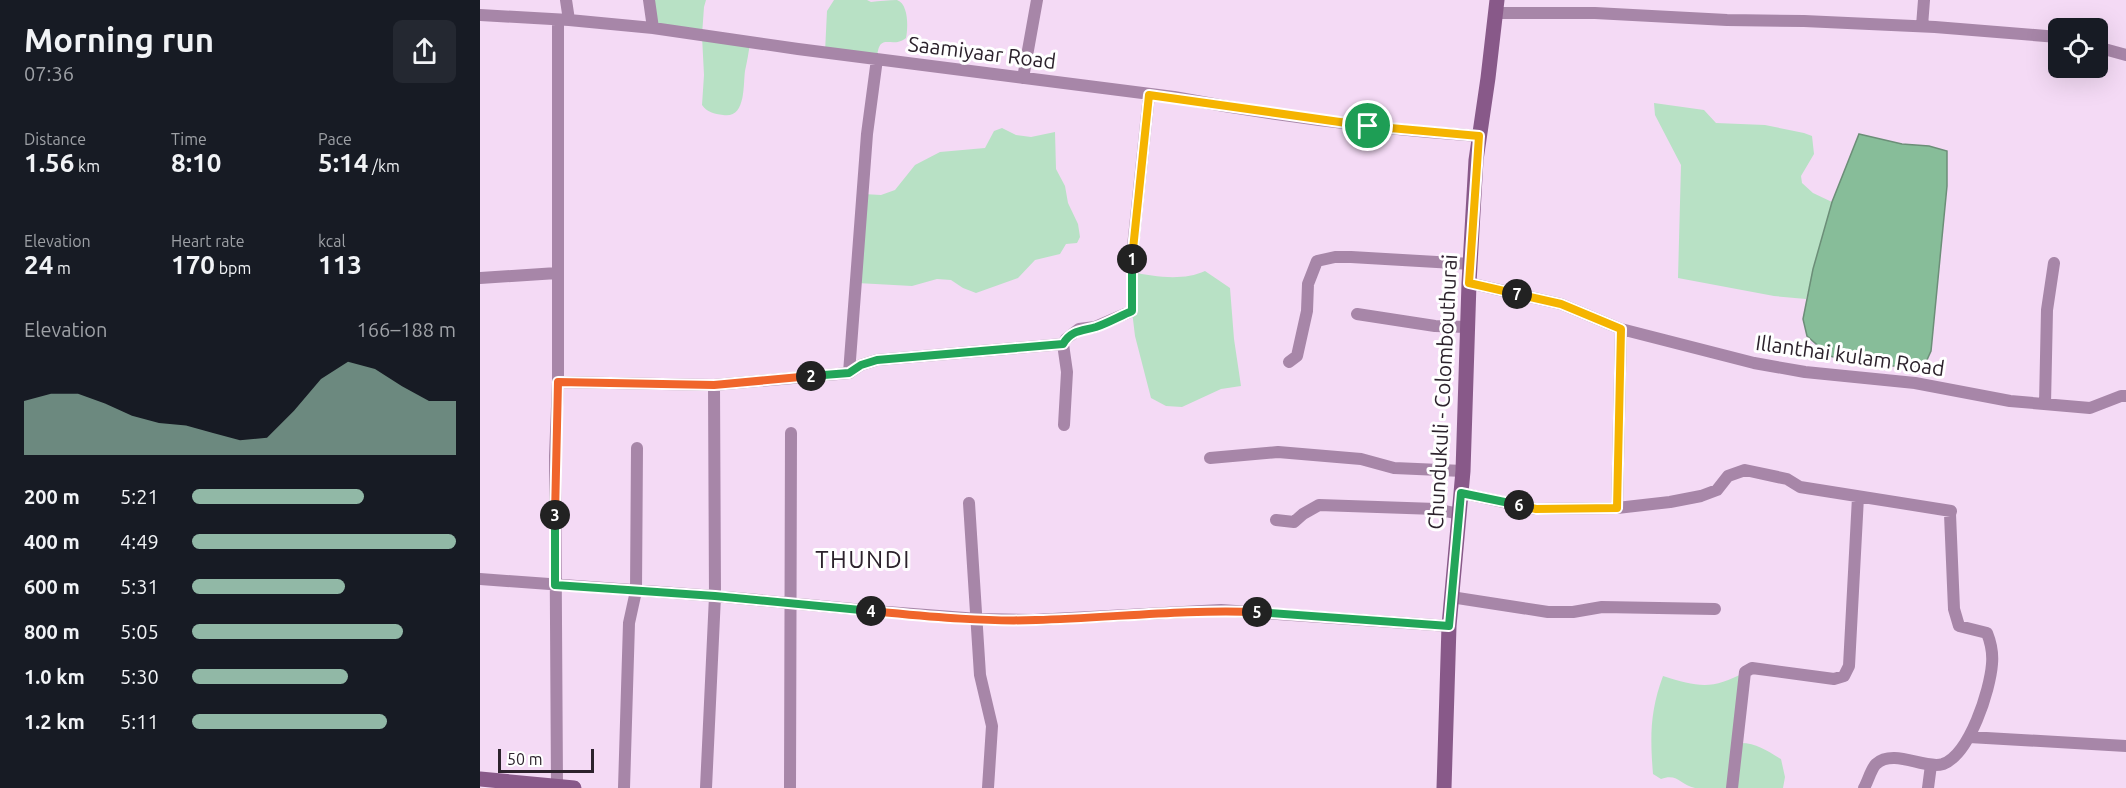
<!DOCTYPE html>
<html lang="en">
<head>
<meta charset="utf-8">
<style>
  :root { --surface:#171b24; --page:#242831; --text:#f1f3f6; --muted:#9ea1a6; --accent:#91b8a6 }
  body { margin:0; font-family:Ubuntu,sans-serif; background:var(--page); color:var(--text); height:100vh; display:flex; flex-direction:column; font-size:22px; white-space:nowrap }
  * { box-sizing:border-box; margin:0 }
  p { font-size:20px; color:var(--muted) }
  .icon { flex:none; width:33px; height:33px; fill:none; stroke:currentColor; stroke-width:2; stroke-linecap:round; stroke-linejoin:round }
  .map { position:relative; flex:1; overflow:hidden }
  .sheet { display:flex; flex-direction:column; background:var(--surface); width:480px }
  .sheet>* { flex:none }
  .buttons { position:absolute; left:1568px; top:18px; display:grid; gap:12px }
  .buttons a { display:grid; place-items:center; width:60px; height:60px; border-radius:9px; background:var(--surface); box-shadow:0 6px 24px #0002; font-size:30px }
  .scale { position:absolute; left:18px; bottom:15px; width:96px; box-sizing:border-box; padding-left:6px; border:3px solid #2c222c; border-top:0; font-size:16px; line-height:21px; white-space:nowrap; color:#2c222c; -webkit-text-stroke:4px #fff; paint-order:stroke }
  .pin { position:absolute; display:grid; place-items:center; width:51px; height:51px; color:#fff; margin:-26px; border:3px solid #fff; border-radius:50%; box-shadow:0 2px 6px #0007 }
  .km { position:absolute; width:30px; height:30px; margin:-15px; border-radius:50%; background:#222; color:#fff; font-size:16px; line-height:30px; text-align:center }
  .round { display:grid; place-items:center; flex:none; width:63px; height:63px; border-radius:9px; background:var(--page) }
  .head { display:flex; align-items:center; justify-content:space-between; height:102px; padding:0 24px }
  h1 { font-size:33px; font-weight:600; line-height:45px }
  .stats { display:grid; grid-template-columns:repeat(3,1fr); gap:9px; height:102px; padding:6px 24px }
  .stats div { display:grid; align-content:center }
  .stats b { font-size:26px; font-weight:600 }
  .stats small { font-size:16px; font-weight:400 }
  .stats p { font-size:16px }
  .chart { height:168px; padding:12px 24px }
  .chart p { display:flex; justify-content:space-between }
  .chart svg { width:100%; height:108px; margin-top:6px; fill:var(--accent); opacity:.7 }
  ul { padding:0 24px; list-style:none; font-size:20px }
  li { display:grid; grid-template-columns:96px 72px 1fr; align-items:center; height:45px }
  li i { height:15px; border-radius:8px; background:var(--accent) }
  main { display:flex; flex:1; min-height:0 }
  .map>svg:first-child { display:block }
  .green { fill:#b8e1c5 }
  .water { fill:#87bd99; stroke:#6c8e78; stroke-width:1.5 }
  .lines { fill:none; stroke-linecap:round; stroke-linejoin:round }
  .minor { stroke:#a786a8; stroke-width:12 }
  .secondary { stroke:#885989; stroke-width:15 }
  .split-1-casing { stroke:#fff; stroke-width:12 }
  .split-2-casing { stroke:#fff; stroke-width:12 }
  .split-3-casing { stroke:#fff; stroke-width:12 }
  .split-4-casing { stroke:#fff; stroke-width:12 }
  .split-5-casing { stroke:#fff; stroke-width:12 }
  .split-6-casing { stroke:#fff; stroke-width:12 }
  .split-7-casing { stroke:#fff; stroke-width:12 }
  .split-8-casing { stroke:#fff; stroke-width:12 }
  .split-1 { stroke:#f5b400; stroke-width:8 }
  .split-2 { stroke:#22a559; stroke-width:8 }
  .split-3 { stroke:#f0652b; stroke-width:8 }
  .split-4 { stroke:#22a559; stroke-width:8 }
  .split-5 { stroke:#f0652b; stroke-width:8 }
  .split-6 { stroke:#22a559; stroke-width:8 }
  .split-7 { stroke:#f5b400; stroke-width:8 }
  .split-8 { stroke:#f5b400; stroke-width:8 }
  .labels { text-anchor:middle; stroke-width:6; stroke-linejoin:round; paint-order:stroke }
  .street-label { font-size:21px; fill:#2c222c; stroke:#fff }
  .quarter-label { font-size:24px; letter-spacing:1.5px; fill:#2c222c; stroke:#fff }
</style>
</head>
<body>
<main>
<section class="sheet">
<div class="head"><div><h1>Morning run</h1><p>07:36</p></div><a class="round"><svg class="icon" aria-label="share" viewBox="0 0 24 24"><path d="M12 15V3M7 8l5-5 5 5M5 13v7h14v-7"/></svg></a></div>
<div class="stats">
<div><p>Distance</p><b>1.56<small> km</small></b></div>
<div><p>Time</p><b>8:10</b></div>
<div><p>Pace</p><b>5:14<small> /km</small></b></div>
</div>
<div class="stats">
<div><p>Elevation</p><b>24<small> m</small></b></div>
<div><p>Heart rate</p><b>170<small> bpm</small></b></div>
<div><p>kcal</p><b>113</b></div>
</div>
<div class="chart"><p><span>Elevation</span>166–188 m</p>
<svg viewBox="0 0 160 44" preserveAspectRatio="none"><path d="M0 44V22L10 19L20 19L30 23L40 28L50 31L60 32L70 35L80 38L90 37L100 26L110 13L120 6L130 9L140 16L150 22L160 22V44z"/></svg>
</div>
<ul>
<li><b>200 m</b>5:21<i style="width:65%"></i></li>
<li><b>400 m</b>4:49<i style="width:100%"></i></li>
<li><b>600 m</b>5:31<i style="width:58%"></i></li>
<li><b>800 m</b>5:05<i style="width:80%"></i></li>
<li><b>1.0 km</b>5:30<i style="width:59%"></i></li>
<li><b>1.2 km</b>5:11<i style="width:74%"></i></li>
</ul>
</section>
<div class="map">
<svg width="1646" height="788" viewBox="0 0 1646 788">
  <rect width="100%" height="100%" fill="#f4daf5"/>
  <path class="green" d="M169,0H226L224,7L222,35L270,42C269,52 267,61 265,71C263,86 266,119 243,115C234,114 227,112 222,105L224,75L222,36L173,28Z
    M354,0H387L391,2C399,1 409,0 417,0C429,4 428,29 426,38C411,50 399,30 397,59L345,52L347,11Z
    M1174,103L1224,110L1236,123L1285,125L1324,133L1332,136L1334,154L1321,176L1322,183L1333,193L1352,202L1326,299L1294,296L1198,278L1201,165L1175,115Z
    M522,128L536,135L551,137L575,132L576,169L585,186L588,203L598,224L600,237L597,243L586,244L580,254L555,260L538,278L496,293L483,288L471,280L457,279L432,286L377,283L383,194L401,195L415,190L435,165L460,152L505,148L514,131Z
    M725,271L750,288L754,339L761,386L741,389L702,407L686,406L671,398L655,336L652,311V272C675,277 704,281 725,271Z
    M1265,672L1258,743C1275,742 1286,750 1301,759L1305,777L1303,788H1215C1200,785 1198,773 1181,779L1173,774C1170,737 1170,711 1183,676C1218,687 1233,690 1265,672Z"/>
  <path class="water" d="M1379,134L1422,144L1449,146L1467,151V186L1451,351L1446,362L1440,366H1388L1350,356L1327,336L1323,319L1333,269L1352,202Z"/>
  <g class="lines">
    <path class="minor" d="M86,0L89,20
      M169,0L173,28
      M1016,13H1115L1247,20L1324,21L1455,27L1578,37
      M0,15L89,20L173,28L318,49L694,97C795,116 897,129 999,136
      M1442,26L1444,0
      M1617,47L1646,55
      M543,78L557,0
      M0,278L77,273
      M989,283L1081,304L1141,329L1274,363L1325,372L1435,383L1530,401L1610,408L1641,396H1646
      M877,314L955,326L987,327
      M809,362L817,356L827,311L828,284L837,261L855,257H871L991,264
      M369,373L381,365L397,360L583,344
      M78,382L234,385L369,373L387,134L397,59
      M1565,404L1567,310L1574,263
      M584,425L587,372L583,344L586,339L599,329L615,327L652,311V256L669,95
      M730,458L798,452L881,459L914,468L983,471
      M981,493L1056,509L1137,508L1190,502L1221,496L1237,490L1248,476L1265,470L1307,479L1320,487L1471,511L1470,514L1474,609L1479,626L1507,633C1511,643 1513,653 1512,664C1510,690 1490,754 1463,764C1445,770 1414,748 1396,764C1391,769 1388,781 1384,788
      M489,503L500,675L512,726L508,788
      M1137,508L1141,329
      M796,520L814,522L823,514L839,505L956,509L979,514
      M0,579L235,596L394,611L498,619L554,620L741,610L969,626
      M971,597L1068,612H1093L1122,607L1235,609
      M1489,737L1646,746
      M77,787L75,456L78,382V20
      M144,788L149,623L156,591L157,448
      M226,788L235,596L234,385
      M310,788L311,433
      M1252,788L1265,672L1272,668L1354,679L1364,676L1369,666L1378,497
      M1448,788L1451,765"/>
    <path class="secondary" d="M0,779L94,788
      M964,788L969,626L983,471L989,283L996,160L1008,78L1017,0"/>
  </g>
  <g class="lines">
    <defs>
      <path id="split-1" d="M652,259L669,95L888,126"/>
      <path id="split-2" d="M331,376L369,373L381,365L397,360L583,344C591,330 602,331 616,327C628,323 640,316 652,311V259"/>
      <path id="split-3" d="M75,515L78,382L234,385L331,376"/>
      <path id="split-4" d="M75,515V585L235,596L391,611"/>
      <path id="split-5" d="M391,611C445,616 501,622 556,620C630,618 703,609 777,612"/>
      <path id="split-6" d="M777,612L969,626L981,493L1039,505"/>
      <path id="split-7" d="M1037,294L1081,304L1141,329L1137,508L1056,509L1039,505"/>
      <path id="split-8" d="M888,126L999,136L989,283L1037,294"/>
    </defs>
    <use href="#split-1" class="split-1-casing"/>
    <use href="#split-2" class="split-2-casing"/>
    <use href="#split-3" class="split-3-casing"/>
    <use href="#split-4" class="split-4-casing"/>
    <use href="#split-5" class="split-5-casing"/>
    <use href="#split-6" class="split-6-casing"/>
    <use href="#split-7" class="split-7-casing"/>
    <use href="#split-8" class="split-8-casing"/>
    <use href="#split-1" class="split-1"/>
    <use href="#split-2" class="split-2"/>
    <use href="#split-3" class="split-3"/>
    <use href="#split-4" class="split-4"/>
    <use href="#split-5" class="split-5"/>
    <use href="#split-6" class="split-6"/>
    <use href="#split-7" class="split-7"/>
    <use href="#split-8" class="split-8"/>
  </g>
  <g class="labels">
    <g class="street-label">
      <text transform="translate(502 53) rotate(7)" y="7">Saamiyaar Road</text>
      <text transform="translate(1370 356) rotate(8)" y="7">Illanthai kulam Road</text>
      <text transform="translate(963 392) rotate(-87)" y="7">Chundukuli - Colombouthurai</text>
    </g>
    <g class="quarter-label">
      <text x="383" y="568">THUNDI</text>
    </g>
  </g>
</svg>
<div class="buttons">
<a><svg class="icon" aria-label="locate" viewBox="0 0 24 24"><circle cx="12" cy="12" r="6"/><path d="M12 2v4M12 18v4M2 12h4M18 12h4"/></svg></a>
</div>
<div class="scale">50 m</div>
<div class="pin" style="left:888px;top:126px;background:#1e9e55"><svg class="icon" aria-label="arrive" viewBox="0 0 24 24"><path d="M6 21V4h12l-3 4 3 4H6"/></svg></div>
<b class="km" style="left:652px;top:259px">1</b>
<b class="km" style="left:331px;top:376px">2</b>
<b class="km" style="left:75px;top:515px">3</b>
<b class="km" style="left:391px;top:611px">4</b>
<b class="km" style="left:777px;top:612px">5</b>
<b class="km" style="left:1039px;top:505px">6</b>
<b class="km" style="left:1037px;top:294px">7</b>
</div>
</main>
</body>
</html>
